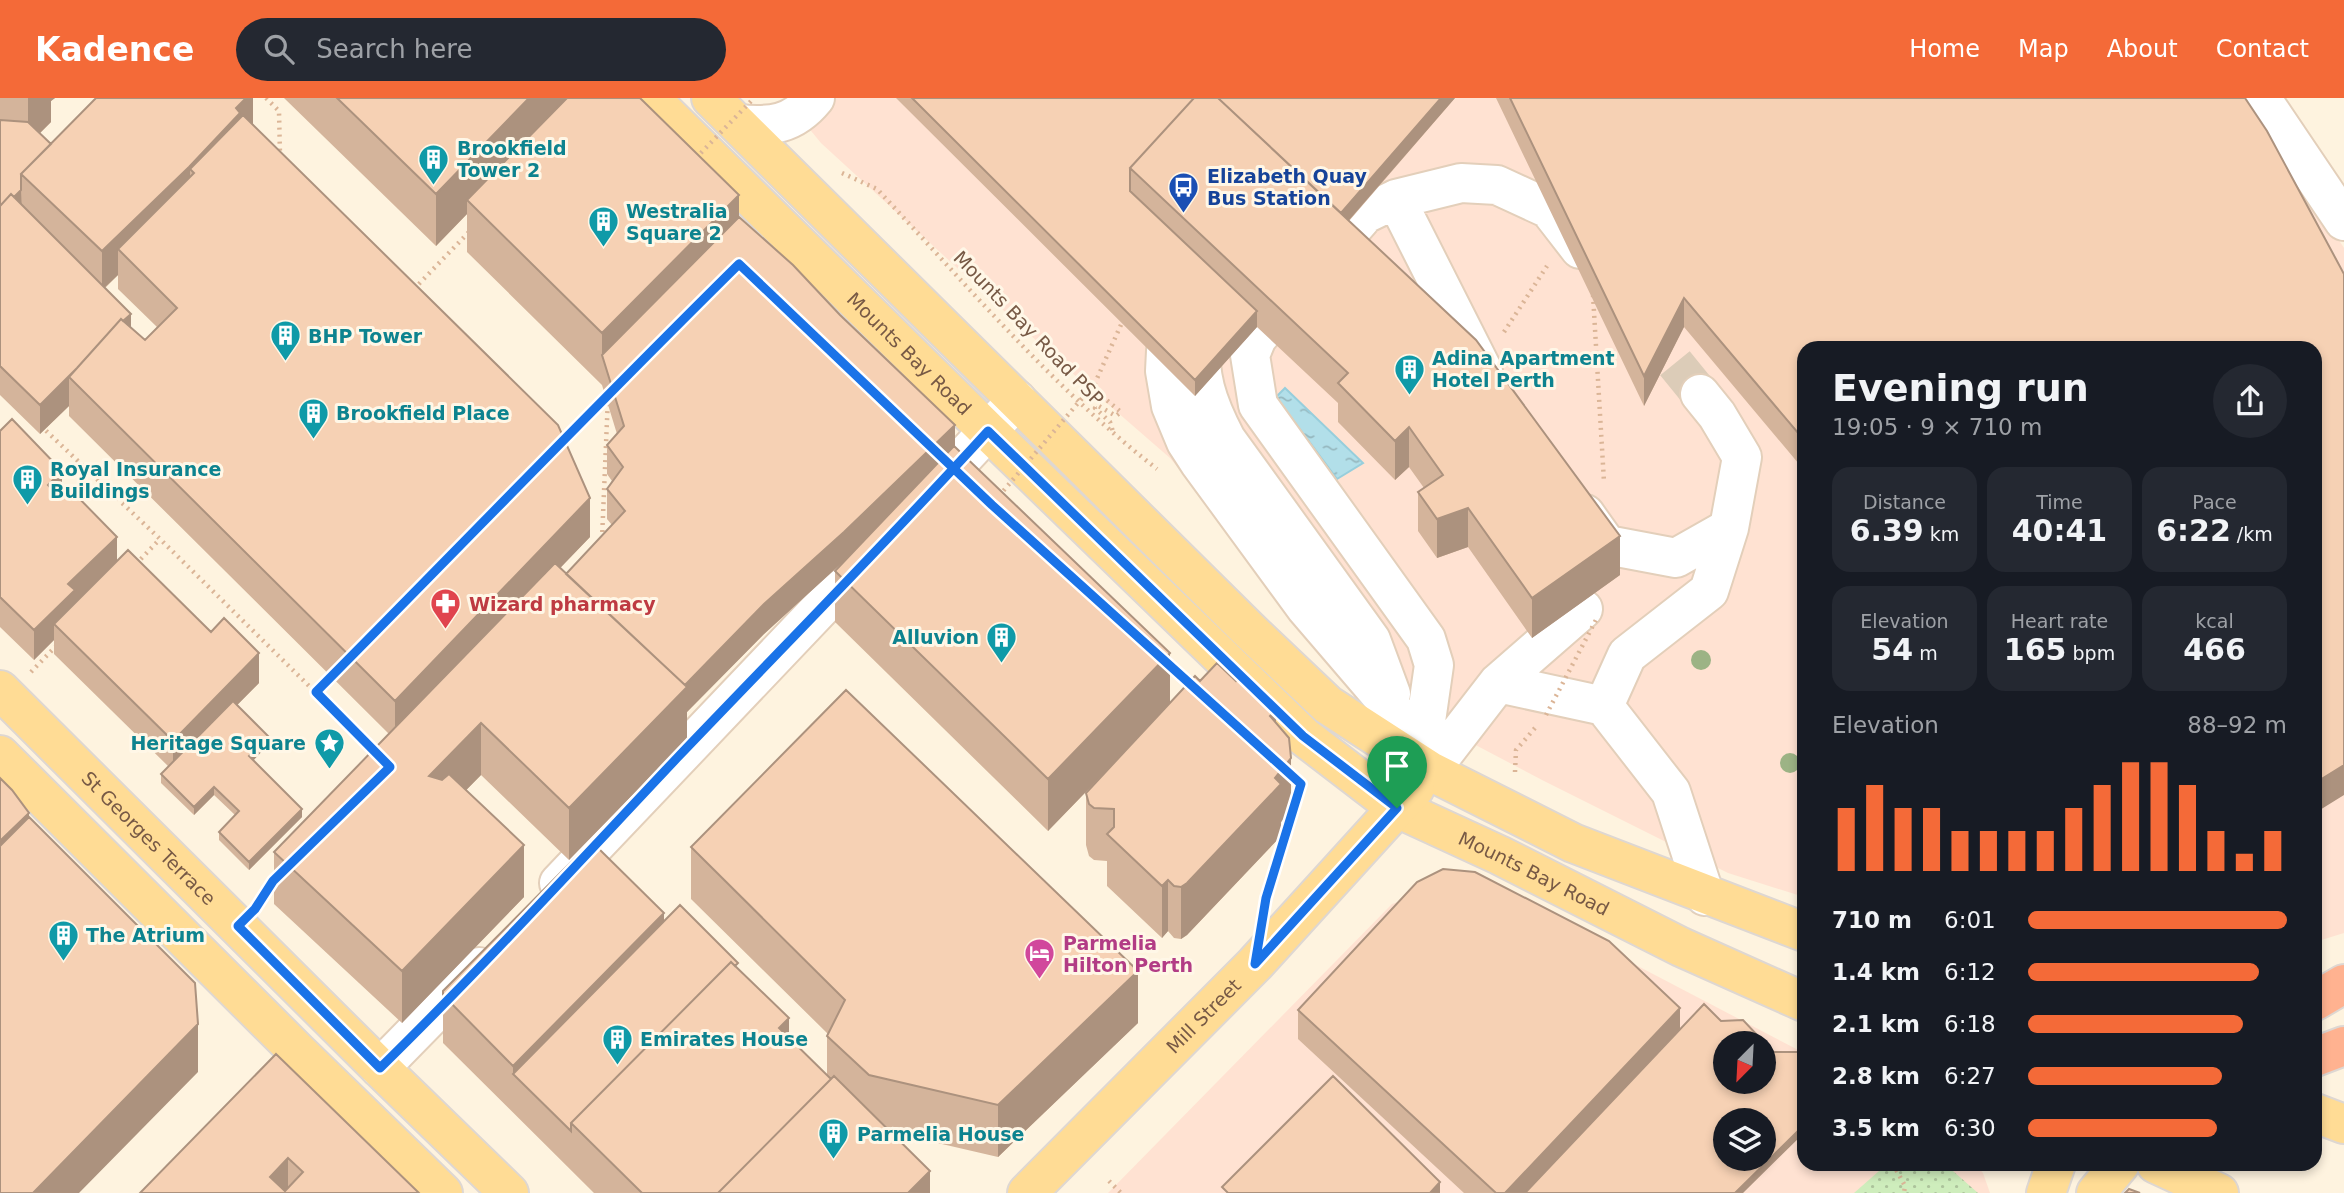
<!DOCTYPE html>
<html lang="en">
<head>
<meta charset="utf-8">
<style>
  :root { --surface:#171b24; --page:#242831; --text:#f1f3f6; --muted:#9ea1a6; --accent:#f46a38 }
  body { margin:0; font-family:"DejaVu Sans",sans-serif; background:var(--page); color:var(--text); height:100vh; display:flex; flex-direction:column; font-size:26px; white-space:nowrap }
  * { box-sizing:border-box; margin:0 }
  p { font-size:23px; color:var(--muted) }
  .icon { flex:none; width:38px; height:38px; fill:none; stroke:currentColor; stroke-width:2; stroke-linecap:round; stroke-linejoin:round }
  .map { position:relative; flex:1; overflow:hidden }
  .drawer { position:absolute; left:1797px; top:243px; width:525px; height:830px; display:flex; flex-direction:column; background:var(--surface); border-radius:21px; box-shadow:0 4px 10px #0003 }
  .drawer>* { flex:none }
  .needle { width:46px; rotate:204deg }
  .controls { position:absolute; left:1713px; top:933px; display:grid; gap:14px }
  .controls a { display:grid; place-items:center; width:63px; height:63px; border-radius:50%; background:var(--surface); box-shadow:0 4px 10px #0003; font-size:35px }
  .pin { position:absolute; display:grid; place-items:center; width:60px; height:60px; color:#fff; margin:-72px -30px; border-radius:50% 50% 50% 0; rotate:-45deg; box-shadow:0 0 7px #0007 }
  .pin .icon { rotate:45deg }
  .round { display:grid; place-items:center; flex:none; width:74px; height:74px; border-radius:37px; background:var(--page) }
  .headline { display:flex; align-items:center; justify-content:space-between; height:119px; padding:0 35px }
  h1 { font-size:38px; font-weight:800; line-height:52px }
  .metrics { display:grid; grid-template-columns:repeat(3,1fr); gap:10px; height:119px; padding:7px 35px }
  .metrics div { display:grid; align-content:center; border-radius:18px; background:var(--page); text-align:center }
  .metrics b { font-size:30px; font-weight:800 }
  .metrics small { font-size:19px; font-weight:400 }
  .metrics p { font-size:19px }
  .chart { height:196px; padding:14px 35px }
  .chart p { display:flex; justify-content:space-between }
  .chart svg { width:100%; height:126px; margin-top:7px; stroke:var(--accent); stroke-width:6 }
  ul { padding:0 35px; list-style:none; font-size:23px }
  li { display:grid; grid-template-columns:112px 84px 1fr; align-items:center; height:52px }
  li i { height:18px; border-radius:9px; background:var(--accent) }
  header { display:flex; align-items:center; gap:42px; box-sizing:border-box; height:98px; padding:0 35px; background:var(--accent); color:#fff }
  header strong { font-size:33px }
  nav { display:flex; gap:38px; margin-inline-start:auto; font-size:24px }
  .search { width:490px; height:63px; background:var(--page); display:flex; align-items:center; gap:18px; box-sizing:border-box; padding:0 24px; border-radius:38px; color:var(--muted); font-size:26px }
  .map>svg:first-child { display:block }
  .commercial { fill:#ffe2d2; fill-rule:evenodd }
  .park { fill:url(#park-dots) }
  .water { fill:url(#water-ripples); stroke:#97cedc; stroke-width:2 }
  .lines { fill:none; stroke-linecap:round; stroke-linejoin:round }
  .minor-tunnel { stroke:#dcccb8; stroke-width:38; stroke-dasharray:38 19; stroke-linecap:butt }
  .minor-casing { stroke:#e3cfba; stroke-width:42 }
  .major-casing { stroke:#ded7d2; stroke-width:42 }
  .highway-casing { stroke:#ded7d2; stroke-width:42 }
  .path { stroke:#dbb597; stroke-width:4.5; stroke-dasharray:2 5; stroke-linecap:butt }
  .minor { stroke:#fff; stroke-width:38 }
  .major { stroke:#ffdc95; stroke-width:38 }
  .highway { stroke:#ffb290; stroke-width:38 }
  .path-bridge { stroke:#dbb597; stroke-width:4.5; stroke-dasharray:2 5; stroke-linecap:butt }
  .tree { fill:#9cb385 }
  .wall { fill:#d4b49b; fill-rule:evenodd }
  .shaded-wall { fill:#ac927e }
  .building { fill:#f6d1b4; stroke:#ac927e; stroke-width:2; fill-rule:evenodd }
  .route-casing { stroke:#fff; stroke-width:14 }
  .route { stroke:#1a73e8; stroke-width:9 }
  .labels { text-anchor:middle; stroke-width:6; stroke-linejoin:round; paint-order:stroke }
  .culture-label { font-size:19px; font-weight:bold; fill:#0d838f; stroke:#fff7e7; text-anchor:start }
  .transit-label { font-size:19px; font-weight:bold; fill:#164399; stroke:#fff7e7; text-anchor:start }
  .street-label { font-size:19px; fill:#775945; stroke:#fff7e7 }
  .health-label { font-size:19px; font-weight:bold; fill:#be3a42; stroke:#fff7e7; text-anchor:start }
  .hotel-label { font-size:19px; font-weight:bold; fill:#b23c85; stroke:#fff7e7; text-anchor:start }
</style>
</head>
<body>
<header>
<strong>Kadence</strong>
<div class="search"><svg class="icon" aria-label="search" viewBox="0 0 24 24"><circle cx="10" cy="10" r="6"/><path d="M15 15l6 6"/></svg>Search here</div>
<nav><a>Home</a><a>Map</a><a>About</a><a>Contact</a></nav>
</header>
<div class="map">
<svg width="2344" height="1095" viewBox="0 0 2344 1095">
  <defs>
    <pattern id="park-dots" width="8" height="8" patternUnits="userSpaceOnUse" patternTransform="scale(1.75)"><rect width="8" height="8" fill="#ceedbc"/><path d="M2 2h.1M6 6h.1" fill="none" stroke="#acc39b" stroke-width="1.8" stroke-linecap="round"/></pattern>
    <pattern id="water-ripples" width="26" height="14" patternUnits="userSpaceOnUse" patternTransform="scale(1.75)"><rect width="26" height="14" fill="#b2dfe9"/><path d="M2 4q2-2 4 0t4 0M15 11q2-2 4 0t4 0" fill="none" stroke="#96b8bf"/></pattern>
  </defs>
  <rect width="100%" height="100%" fill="#fef3df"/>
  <path class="commercial" d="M784,0H2246L2344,150V835L2315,844V250H1804V799L1728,775L1544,683L1352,582L1170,360L1063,267L821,45Z
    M1422,796L1506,799L1804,955V1066H1975L1983,1075L1990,1095H1108L1392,806ZM1726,945H1764V984H1726ZM1726,1022H1764V1060H1726Z"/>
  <path class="park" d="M1887,1066H1945L1978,1095H1854Z"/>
  <path class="water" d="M1285,290L1363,365L1337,381L1276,299Z"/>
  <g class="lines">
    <path class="minor-tunnel" d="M1639,221L1700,296"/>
    <defs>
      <path id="minor" d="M2261,0L2344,123
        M738,26C771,29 793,27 815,0
        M1396,101L1483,273
        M1193,225L1166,253L1165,273L1171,308L1186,344L1199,364L1306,510L1396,615L1426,665
        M1199,236C1200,280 1205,301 1226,341L1371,542L1391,596
        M928,397L1017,302
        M1585,416L1607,447L1676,460L1729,430
        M1498,585L1604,608L1627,557L1709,493L1729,430L1742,359L1717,317L1700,296
        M1604,608L1671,694L1705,798
        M1430,673L1425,630L1434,567L1426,541L1258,307L1250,257L1257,240L1365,116L1396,101L1461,85L1497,87L1549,111L1580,151
        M1430,673L1498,585L1583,511
        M559,785L872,456
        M380,970L479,869"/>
      <g id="major">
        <path id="s1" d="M650,0L988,333L1303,638L1397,710L1499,757L1681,849L1804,904"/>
        <path d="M711,0L1249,532L1328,607L1430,673L1573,745L1804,834"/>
        <path id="s2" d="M0,592L380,970L509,1095"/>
        <path d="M0,657L297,953L443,1095"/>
        <path d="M2315,1015L2344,1026"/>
        <path d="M2156,1066L2219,1095"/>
        <path id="s3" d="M1027,1095L1255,866L1415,690"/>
        <path d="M2046,1095L2056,1066"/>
        <path d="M2096,1095L2120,1066"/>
      </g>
      <path id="highway" d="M2315,903L2344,886
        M2315,959L2344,948"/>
    </defs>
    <use href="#minor" class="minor-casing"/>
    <use href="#major" class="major-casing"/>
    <use href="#highway" class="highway-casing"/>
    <path class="path" d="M266,0L279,13L280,57
      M842,75L877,91C967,187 1053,290 1157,371
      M414,191L469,134
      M1593,197L1604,384
      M1504,234L1547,168
      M1091,289L1121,314L1116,318L1097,307L1095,310L1110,324L1114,337
      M41,328L160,441L376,654
      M562,345L608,295
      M602,441L608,299
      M136,466L160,441
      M31,574L57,547
      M316,594L335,575
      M1515,674L1516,652L1535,630
      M261,801L277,780
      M1893,1066L1905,1088L1904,1095
      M1109,1083L1121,1095"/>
    <use href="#minor" class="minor"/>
    <use href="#major" class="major"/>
    <use href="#highway" class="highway"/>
    <path class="path-bridge" d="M696,60L754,0
      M999,398L1095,285L1124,220
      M1167,565L1192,588
      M1546,617L1597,520
      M1255,866L1266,800L1301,686L1287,673"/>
  </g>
  <g class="tree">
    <circle cx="1701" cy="562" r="10"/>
    <circle cx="1790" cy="665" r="10"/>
  </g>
  <path class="wall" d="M0,0H55L51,3V24L40,35L51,46L253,0V26L590,439L560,470L566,476L612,427L607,421V391L612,383L607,376V347L617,336L602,287L467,154V116L436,148L284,0H640L739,119L955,349L1170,605L1200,583L1276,625L1291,712L1281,724V738L1187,837L1181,841L1174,840L1168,833L1162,840L1107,788V763L1094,762L1089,758L1086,747V695L1113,666L1048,733L835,524V473L843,464L764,536L687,614V641L569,762L481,677L466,692L524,799L402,925L274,806V754L389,636L69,318V308L40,336L0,297ZM118,177V191L157,229L145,242L131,230L105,190Z
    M896,0H1455L1349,123L1620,477L1532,540L1468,449L1437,460L1418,433V394L1424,390L1409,369L1395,382L1338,324V305L1257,229L1195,298Z
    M1496,0H2245L1804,250V372L1684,229L1644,308Z
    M0,333L62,394L117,464L259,585L237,607L268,647L253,662L302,719L249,772L219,742V734L235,717L214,697L194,717L161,685V676L169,669L54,556V542L34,562L0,529Z
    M691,749L1138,925L998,1059L890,1034L930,1095H594L443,945V893L664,823L738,871L789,940L827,978V938L828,936L691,801Z
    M1298,912L1680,932L1743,1095H1464L1298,941Z
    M276,956L419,1095H140Z"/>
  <path class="shaded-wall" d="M28,0H55L51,3V24L28,47Z
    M246,0H253V33L190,71V107L118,151V177L102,192V153Z
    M529,0H579L467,102V116L436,148V96Z
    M1441,0H1455L1330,144V128Z
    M21,92L22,115L0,114Z
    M739,97V148L602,257V235Z
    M1684,200V229L1644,308V278Z
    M1257,213V229L1195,298V282Z
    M131,216V245L69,279V308L40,336V307Z
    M955,327V356L844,463L764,536L687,614V641L569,762V710L673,599L764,506Z
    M1409,329V369L1395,382V343Z
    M62,373V402L48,387Z
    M590,400V439L395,642V603Z
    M1468,410V449L1437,460V421Z
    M1620,438V477L1532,540V500Z
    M117,439V468L54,526V542L34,562V532L68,486Z
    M259,555V585L173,672V643Z
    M1170,555V607L1048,733V681Z
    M1276,612V664L1270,618Z
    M481,625V677L429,730V678Z
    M268,638V647L249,667V658Z
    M1291,660V712L1281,724V738L1187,837L1181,841V789Z
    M2344,667V697L2315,715V685Z
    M214,689V697L194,717V709Z
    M302,711V719L249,772V764Z
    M29,715V767L0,795V743Z
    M524,747V799L402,925V873Z
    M1168,782V833L1162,840V788Z
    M664,815V862L513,976V968Z
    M1138,873V925L998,1059V1007Z
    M1680,910V940L1533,1095H1505Z
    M789,920V968L779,930Z
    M198,926V974L79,1095H33Z
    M1804,1027V1035L1743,1095H1735Z
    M288,1060V1095H270V1079Z
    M930,1073V1095H908Z
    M1440,1084V1095H1430Z"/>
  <path class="building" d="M96,0H246L236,10L240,15L189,69L102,153L21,76Z
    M337,0H529L436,96Z
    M567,0H640L739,97L602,235L467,102Z
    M912,0H1194L1130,70V93L1257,213L1195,282Z
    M1194,0H1218L1476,242L1620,438L1532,500L1468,410L1437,421L1418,394L1443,377L1409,329L1395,343L1338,285L1348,275L1130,70Z
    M1218,0H1441L1341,115Z
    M1510,0H2245L2267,33L2344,176V667L2315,685V250H1804V342L1684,200L1644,278Z
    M243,17L558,327L590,400L395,603L69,279L121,221L145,242L177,210L118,151L194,75L190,71Z
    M0,22L28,24L51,46L21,76V92L14,99L11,96L0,108Z
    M11,96L131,216L123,223L121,221L77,270L40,307L0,268V108Z
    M739,119L793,167L840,217L955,327L844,434L764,506L685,587L566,476L625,413L607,391L623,369L607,347L624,328L602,257Z
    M12,321L62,373L48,387L58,398L67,388L117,439L68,486L75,492L34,532L0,499V333Z
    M954,348L1170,555L1048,681L835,473Z
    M128,452L211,534L224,520L259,555L173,643L54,526Z
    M555,465L687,589L569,710L481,625L429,678L442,682L449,676L524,747L402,873L274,754Z
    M1217,565L1236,583L1240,579L1276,612L1270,618L1289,640L1291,660L1275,680L1281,686L1187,785L1181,789L1174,788L1168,782L1162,788L1107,736L1114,729V711L1094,710L1089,706L1086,695L1195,578L1200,583Z
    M846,592L1138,873L998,1007L869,977L827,938L845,902L691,749Z
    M233,603L268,638L249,658L302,711L249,764L219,734L239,713L214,689L194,709L161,676Z
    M0,680L12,692L29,715L0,743Z
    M29,719L195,885L198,926L33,1095H0V748Z
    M590,745H593L664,815L513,968L443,897V893Z
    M1443,771L1475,774L1609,843L1680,910L1505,1095H1496L1298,912L1417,784Z
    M680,807L738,865L735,868L731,864L571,1025V1033L513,976Z
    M731,864L789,920L779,930L831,981L718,1095H642L571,1025Z
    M1704,906L1721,923L1743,922L1773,954H1804V1027L1735,1095H1525ZM1726,945H1764V984H1726ZM1726,1022H1764V1060H1726Z
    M276,956L419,1095H140ZM288,1060L303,1074L285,1093L270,1079Z
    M834,978L930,1073L908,1095H718Z
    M1333,978L1440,1084L1430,1095H1228L1222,1089Z
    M2129,1091L2140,1095H2125Z"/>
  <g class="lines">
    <defs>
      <path id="route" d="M1397,710L1255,866L1266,800L1301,686L992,407L739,166C596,307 457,452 316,594L390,669L273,783L255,811L238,828L380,970C482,870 579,764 677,660C781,551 887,444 988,333L1303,638L1397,710"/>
    </defs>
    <use href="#route" class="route-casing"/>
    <use href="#route" class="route"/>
  </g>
  <defs>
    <symbol id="building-pin" viewBox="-11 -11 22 30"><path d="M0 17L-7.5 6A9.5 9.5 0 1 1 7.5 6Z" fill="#0f9aa8" stroke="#fff7e7"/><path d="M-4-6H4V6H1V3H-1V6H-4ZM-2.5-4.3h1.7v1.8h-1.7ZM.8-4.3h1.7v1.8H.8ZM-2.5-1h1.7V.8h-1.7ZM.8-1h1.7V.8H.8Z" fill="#fff"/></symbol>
    <symbol id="bus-pin" viewBox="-11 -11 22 30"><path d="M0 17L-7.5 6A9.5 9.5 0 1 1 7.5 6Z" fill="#1a4fb4" stroke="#fff7e7"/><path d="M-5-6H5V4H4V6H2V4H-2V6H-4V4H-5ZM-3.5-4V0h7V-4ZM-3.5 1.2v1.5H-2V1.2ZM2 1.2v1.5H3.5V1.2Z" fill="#fff"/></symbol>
    <symbol id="pharmacy-pin" viewBox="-11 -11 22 30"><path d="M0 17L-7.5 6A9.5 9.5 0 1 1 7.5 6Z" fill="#e0444e" stroke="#fff7e7"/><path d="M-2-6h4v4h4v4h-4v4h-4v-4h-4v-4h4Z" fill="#fff"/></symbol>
    <symbol id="sight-pin" viewBox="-11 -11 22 30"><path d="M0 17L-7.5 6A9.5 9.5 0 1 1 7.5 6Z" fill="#0f9aa8" stroke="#fff7e7"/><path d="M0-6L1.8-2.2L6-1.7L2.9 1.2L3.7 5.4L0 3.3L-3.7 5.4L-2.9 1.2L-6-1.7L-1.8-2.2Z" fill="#fff"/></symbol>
    <symbol id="hotel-pin" viewBox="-11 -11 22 30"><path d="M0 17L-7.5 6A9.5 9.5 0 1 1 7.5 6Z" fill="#d1479c" stroke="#fff7e7"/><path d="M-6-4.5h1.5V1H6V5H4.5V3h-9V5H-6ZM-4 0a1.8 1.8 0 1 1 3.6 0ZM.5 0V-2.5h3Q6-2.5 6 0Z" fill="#fff"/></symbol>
  </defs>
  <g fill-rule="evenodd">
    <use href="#building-pin" x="416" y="44" width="35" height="47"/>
    <use href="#bus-pin" x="1166" y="72" width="35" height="47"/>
    <use href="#building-pin" x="586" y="106" width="35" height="47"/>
    <use href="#building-pin" x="268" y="220" width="35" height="47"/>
    <use href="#building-pin" x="1392" y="254" width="35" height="47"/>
    <use href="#building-pin" x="296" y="298" width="35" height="47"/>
    <use href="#building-pin" x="10" y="364" width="35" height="47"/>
    <use href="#pharmacy-pin" x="428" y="488" width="35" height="47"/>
    <use href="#building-pin" x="984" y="522" width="35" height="47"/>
    <use href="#sight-pin" x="312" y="628" width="35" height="47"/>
    <use href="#building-pin" x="46" y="820" width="35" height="47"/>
    <use href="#hotel-pin" x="1022" y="838" width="35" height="47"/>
    <use href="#building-pin" x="600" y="924" width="35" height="47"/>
    <use href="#building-pin" x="816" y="1018" width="35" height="47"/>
  </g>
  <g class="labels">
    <g class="culture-label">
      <text x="457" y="57">Brookfield<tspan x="457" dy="22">Tower 2</tspan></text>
      <text x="626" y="120">Westralia<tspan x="626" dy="22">Square 2</tspan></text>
      <text x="308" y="245">BHP Tower</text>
      <text x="1432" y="267">Adina Apartment<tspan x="1432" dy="22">Hotel Perth</tspan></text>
      <text x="336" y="322">Brookfield Place</text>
      <text x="50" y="378">Royal Insurance<tspan x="50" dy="22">Buildings</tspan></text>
      <text x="979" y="546" text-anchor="end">Alluvion</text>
      <text x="306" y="652" text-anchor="end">Heritage Square</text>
      <text x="86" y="844">The Atrium</text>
      <text x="640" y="948">Emirates House</text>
      <text x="857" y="1043">Parmelia House</text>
    </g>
    <g class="transit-label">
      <text x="1207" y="85">Elizabeth Quay<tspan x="1207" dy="22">Bus Station</tspan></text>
    </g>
    <g class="street-label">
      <text transform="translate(1029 230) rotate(46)" y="7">Mounts Bay Road PSP</text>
      <text dy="7" stroke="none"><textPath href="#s1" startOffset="364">Mounts Bay Road</textPath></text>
      <text dy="7" stroke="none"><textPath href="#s2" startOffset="210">St Georges Terrace</textPath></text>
      <text dy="7" stroke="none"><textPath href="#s1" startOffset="1183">Mounts Bay Road</textPath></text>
      <text dy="7" stroke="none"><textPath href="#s3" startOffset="250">Mill Street</textPath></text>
    </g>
    <g class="health-label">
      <text x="469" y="513">Wizard pharmacy</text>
    </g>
    <g class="hotel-label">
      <text x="1063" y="852">Parmelia<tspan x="1063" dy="22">Hilton Perth</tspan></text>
    </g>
  </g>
</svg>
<div class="controls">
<a><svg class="needle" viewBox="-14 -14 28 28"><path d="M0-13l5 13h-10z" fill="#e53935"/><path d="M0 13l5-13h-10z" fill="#9ea1a6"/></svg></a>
<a><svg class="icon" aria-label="layers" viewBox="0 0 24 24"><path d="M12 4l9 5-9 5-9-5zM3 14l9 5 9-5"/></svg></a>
</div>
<div class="pin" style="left:1397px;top:710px;background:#1e9e55"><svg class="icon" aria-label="arrive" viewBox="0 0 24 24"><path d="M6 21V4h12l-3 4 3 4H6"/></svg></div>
<section class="drawer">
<div class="headline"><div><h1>Evening run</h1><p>19:05 · 9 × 710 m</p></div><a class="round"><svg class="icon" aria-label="share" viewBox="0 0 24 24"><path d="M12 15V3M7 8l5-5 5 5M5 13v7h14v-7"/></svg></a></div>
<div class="metrics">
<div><p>Distance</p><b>6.39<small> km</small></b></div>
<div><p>Time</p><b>40:41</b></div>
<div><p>Pace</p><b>6:22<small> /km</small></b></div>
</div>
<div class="metrics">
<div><p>Elevation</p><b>54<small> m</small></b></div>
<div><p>Heart rate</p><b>165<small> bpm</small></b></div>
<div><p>kcal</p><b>466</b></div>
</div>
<div class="chart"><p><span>Elevation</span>88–92 m</p>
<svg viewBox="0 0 160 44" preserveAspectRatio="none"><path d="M5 44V22M15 44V14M25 44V22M35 44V22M45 44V30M55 44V30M65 44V30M75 44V30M85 44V22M95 44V14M105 44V6M115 44V6M125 44V14M135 44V30M145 44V38M155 44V30"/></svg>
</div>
<ul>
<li><b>710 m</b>6:01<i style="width:100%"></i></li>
<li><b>1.4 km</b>6:12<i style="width:89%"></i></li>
<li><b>2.1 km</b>6:18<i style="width:83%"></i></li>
<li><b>2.8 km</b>6:27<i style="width:75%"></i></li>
<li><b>3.5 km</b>6:30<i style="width:73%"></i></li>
</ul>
</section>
</div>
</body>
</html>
